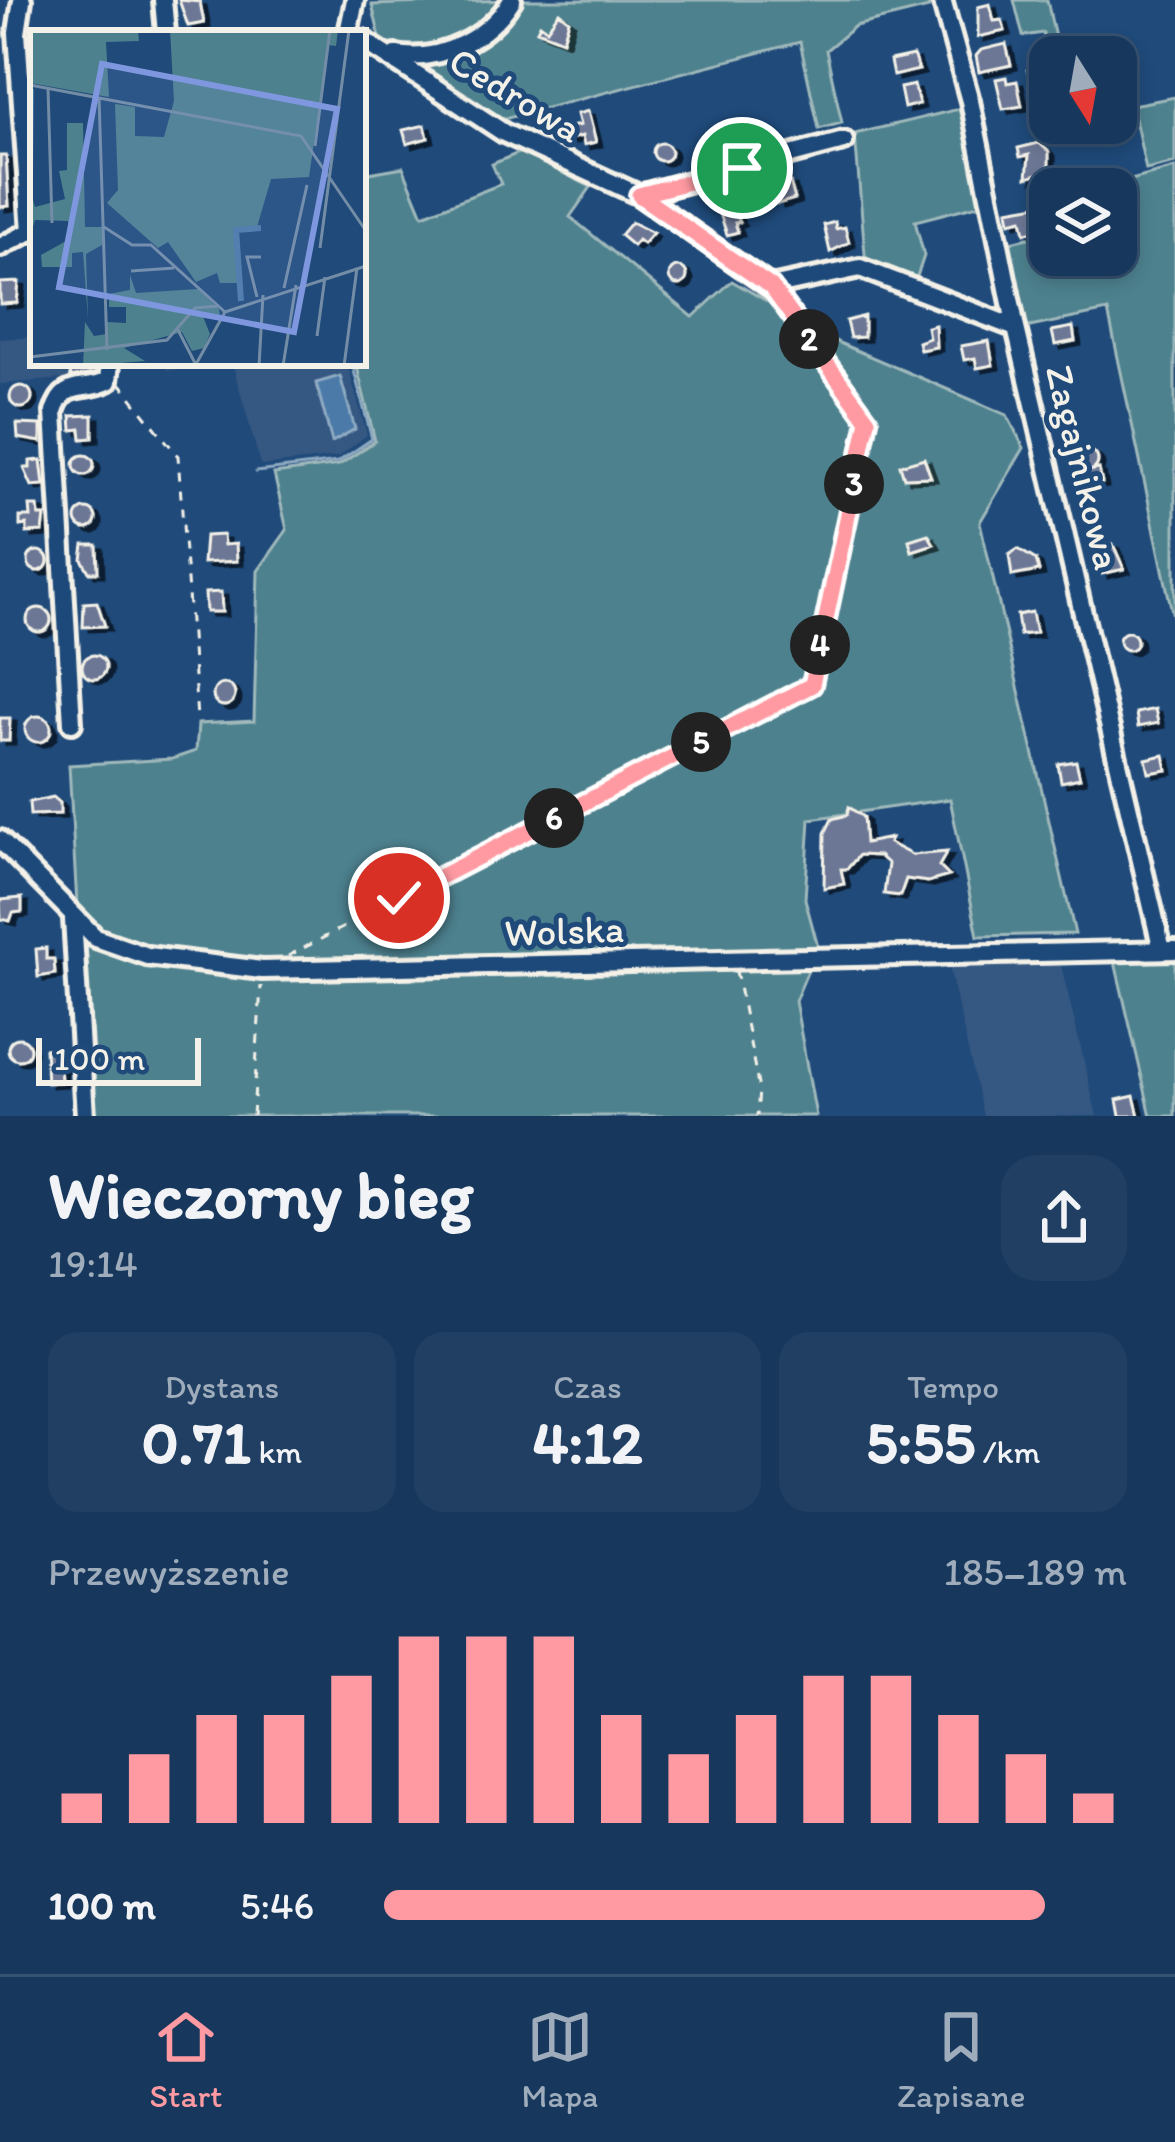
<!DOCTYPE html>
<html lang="pl">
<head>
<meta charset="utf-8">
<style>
  :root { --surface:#17385c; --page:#203f62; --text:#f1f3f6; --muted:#9eacbb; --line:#365272; --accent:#ff9aa2 }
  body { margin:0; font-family:Itim,sans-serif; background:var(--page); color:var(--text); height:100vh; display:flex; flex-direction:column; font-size:45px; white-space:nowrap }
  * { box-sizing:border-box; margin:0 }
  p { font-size:39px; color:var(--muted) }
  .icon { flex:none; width:66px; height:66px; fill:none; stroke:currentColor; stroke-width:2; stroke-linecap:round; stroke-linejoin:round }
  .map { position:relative; height:1116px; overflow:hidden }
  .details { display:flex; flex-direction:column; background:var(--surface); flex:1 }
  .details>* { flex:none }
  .needle { width:78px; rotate:169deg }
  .fabs { position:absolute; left:1029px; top:36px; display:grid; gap:24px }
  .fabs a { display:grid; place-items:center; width:108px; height:108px; border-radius:24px; background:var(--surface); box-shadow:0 6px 18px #0003,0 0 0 3px var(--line); font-size:60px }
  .scale { position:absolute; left:36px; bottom:30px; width:165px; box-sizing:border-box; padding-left:12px; border:6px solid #f4f1e8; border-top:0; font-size:33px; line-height:42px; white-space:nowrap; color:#f4f1e8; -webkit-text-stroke:9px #1f4a7a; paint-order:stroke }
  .pin { position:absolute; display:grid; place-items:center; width:102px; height:102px; color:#fff; margin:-51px; border:6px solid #fff; border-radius:50%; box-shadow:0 3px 12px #0007 }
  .km { position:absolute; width:60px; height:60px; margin:-30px; border-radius:50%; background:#222; color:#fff; font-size:33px; line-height:60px; text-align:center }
  .round { display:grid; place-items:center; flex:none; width:126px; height:126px; border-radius:36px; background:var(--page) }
  .headline { display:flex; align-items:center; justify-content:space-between; height:204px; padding:0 48px }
  h1 { font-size:66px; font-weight:700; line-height:90px }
  .metrics { display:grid; grid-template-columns:repeat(3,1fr); gap:18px; height:204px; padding:12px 48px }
  .metrics div { display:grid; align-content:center; border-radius:30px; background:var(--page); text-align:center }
  .metrics b { font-size:60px; font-weight:700 }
  .metrics small { font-size:33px; font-weight:400 }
  .metrics p { font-size:33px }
  .chart { height:336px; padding:24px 48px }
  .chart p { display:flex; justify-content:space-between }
  .chart svg { width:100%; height:216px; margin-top:12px; stroke:var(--accent); stroke-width:6 }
  ul { padding:0 48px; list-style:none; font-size:39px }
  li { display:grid; grid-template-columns:192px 144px 1fr; align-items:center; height:90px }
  li i { height:30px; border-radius:15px; background:var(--accent) }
  .dock { display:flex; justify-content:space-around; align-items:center; height:168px; border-top:3px solid var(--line); background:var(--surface); font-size:33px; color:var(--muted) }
  .dock a { display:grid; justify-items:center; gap:6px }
  .dock .on { color:var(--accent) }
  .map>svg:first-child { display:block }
  .built { fill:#365882 }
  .green { fill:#4d818e; stroke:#a0b9bb; stroke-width:3 }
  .water { fill:#4c7aa8; stroke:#8faac2; stroke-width:3 }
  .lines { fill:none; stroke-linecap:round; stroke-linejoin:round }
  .stream { stroke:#8faac2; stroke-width:3 }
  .building { fill:#6c7795; stroke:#f4f1e8; stroke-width:3; filter:url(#shadow) }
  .minor-casing { stroke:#f4f1e8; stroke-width:26 }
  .path { stroke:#f4f1e8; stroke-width:3; stroke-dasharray:9 9; stroke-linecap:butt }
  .minor { stroke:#1f4a7a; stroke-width:16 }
  .route-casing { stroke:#fff; stroke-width:24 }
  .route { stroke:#ff9aa2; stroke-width:15 }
  .labels { text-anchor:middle; stroke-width:10; stroke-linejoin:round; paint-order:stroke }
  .street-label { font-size:39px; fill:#f4f1e8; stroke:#1f4a7a }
  .inset-river { fill:none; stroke:#4c7aa8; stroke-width:6 }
  .inset-road { fill:none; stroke:#748da6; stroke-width:3 }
  .view { fill:#7e97df; fill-opacity:0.15; stroke:#7e97df; stroke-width:6 }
  .inset-edge { fill:none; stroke:#f4f1e8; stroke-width:6 }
</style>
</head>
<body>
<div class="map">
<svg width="1175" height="1116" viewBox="0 0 1175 1116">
  <defs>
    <filter id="shadow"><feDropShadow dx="6" dy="4" stdDeviation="0" flood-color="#0009"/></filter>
  </defs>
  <rect width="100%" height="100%" fill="#1f4a7a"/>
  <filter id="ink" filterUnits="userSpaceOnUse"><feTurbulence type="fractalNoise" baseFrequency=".00833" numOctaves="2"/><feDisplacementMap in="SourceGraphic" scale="24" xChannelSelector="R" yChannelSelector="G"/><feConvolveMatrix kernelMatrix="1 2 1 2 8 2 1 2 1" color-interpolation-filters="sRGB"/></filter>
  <g filter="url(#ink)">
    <path class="built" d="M33,337V363H99L100,376L0,384V339Z
      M166,363H347L367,435L338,457L261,466L233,366L167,370Z
      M1061,965L1097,1116H983L949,967Z"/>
    <path class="green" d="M506,0L462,44L398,51L381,42L372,5Z
      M517,0H927L929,8L855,26L826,50L842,123L819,129L800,42L504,119L413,63L482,41Z
      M1014,0H1047L1059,57H1050V103L1038,105L1027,70L1049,63L1043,33L1023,36Z
      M1175,97V163L1146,170L1132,105Z
      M959,109L982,204L915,221L924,256L915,282L866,266L855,134Z
      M521,152L591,187L570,217L693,317L732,281L839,343L1007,415L1024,448L980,522L1075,934L978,936L950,799L810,819L805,899L818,947L795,1001L816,1116H89L69,765L172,759L196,751L198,724L254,721L258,571L287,530L274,474L339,465L375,441L356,363H363V174L403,167L423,215L501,184L492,164Z
      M1175,168V626L1108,311L1025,328L1006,243L1050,233V255H1116V189H1098Z
      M1175,961V1116H1151L1115,962Z"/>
    <path class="water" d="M340,376L355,429L332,442L316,383Z"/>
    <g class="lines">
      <path class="stream" d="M256,472L338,462L372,439L352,363"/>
    </g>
    <path class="building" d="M179,0L200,2L204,23L188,26Z
      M990,4L994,21L1002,20L1005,31L978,37V7Z
      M559,12L569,20L563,40L537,30L540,24L547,29Z
      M1006,44L1011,65L979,72L976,56L981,50Z
      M913,56L919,70L893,76L890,61Z
      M1006,77L1007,83L1017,81L1022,106L1003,109L996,79Z
      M914,85L919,104L904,108L900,88Z
      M588,111L596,142L584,145L582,136L564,141L561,129L580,125L577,114Z
      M425,125L428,138L407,144L403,130Z
      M1039,143L1049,152V171L1027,177L1029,155L1020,157L1018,148Z
      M653 152a9 9 0 1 1 18 0a9 9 0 1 1-18 0Z
      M0,156H6L9,206L0,207Z
      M790,182L795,199L778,204L773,186Z
      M728,201L740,222L735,223L738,232L727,235L717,204Z
      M1037,205L1042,230L1025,233L1022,219L1010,222L1008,210Z
      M631,222L653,233L643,244L638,240L633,246L620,235Z
      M835,222L836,229L845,227L849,242L830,252L824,225Z
      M669 276a9 9 0 1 1 18 0a9 9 0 1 1-18 0Z
      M19,282L17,303L0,304V283Z
      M864,316V337L850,338L846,321Z
      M935,325L936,347L920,350L918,342L929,338L927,327Z
      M1073,327L1075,341L1055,345L1052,331Z
      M989,341L993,365L977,368L975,358L964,360L961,346Z
      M69,363H103L104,375L71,378Z
      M10 397a11 11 0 1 1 22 0a11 11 0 1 1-22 0Z
      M93,415V438L82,439L81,429L72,430L71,416Z
      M17,424L41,425V442L18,438Z
      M1078 461a10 10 0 1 1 20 0a10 10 0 1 1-20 0Z
      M74 465a10 10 0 1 1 20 0a10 10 0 1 1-20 0Z
      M924,458L931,477L904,478L900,465Z
      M41,460L44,485L32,486L24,468H30V461Z
      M1099,469L1102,483L1085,486L1082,472Z
      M30,506H38L39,516H45L43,532L27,533V525L20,526V517H31Z
      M76 519a10 10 0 1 1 20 0a10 10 0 1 1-20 0Z
      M928,534L934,544L912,551L909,540Z
      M223,535L224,545L236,544L237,561L203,563L205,536Z
      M1113,544L1124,569L1102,574L1096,547Z
      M84,545H97L98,572H89L82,559Z
      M1018,549L1036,560L1039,571L1012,576L1009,555Z
      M28 561a10 10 0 1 1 20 0a10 10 0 1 1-20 0Z
      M221,592L222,612H206L205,593Z
      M97,602L105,626L83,627L84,603Z
      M27 620a12 12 0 1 1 24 0a12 12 0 1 1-24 0Z
      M1032,612L1036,633L1020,635L1017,615Z
      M1119 641a9 9 0 1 1 18 0a9 9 0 1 1-18 0Z
      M82 667a12 12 0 1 1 24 0a12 12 0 1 1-24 0Z
      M213 695a11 11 0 1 1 22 0a11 11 0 1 1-22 0Z
      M1155,709L1158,723L1138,727L1136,713Z
      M25 729a13 13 0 1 1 26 0a13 13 0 1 1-26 0Z
      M0,718H10L9,741H0Z
      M1164,755L1167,770L1149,773L1146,759Z
      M1076,761L1080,778L1061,782L1058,764Z
      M53,797L60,803V814L30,815L29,802Z
      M849,807L863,817L865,843L891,838L889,843L912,855L947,852L939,866L949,876L928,882L906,879L900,896L884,894L888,864L879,856L859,855L847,869H841L844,884L824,888L825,833L832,819L847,815Z
      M22,898V912L13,913L10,921L1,919L0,900Z
      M46,948V959H54L55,974L38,977L36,949Z
      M8 1049a11 11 0 1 1 22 0a11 11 0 1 1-22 0Z
      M59,1048L61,1082L47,1083L45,1049Z
      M1134,1096L1139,1116H1120L1117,1100Z"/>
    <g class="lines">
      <defs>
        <path id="minor" d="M22,0L17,33L31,232
          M163,0L166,33
          M942,0L970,101L1016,328L1162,950
          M348,33L355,0
          M363,40L504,133L639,195L771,287L860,268L1016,328
          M396,55C441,63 489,37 512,0
          M639,195L844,141
          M0,247L33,230
          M72,723L54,412C64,379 83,393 108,381L110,363
          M0,840L96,938L147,956L262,970L1175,950
          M73,919L85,1116"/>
      </defs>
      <use href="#minor" class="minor-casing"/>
      <path class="path" d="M120,383L178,456L197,718
        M288,956L812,685L867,420L780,299
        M736,971L759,1090L757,1116
        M253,1116L261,986"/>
      <use href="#minor" class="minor"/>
    </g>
  </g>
  <g class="lines" filter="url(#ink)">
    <defs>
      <path id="route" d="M399,898L812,685L868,420L771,287L639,195L742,168"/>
    </defs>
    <use href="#route" class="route-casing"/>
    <use href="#route" class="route"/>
  </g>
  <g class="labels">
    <g class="street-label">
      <text transform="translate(516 94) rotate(31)" y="14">Cedrowa</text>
      <text transform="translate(1084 467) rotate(76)" y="14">Zagajnikowa</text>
      <text transform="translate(564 930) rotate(-2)" y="14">Wolska</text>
    </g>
  </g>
  <g transform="translate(30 30)">
    <rect width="336" height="336" fill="#1f4a7a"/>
    <path d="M0,0H108L109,11L76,12L79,67L0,53ZM140,0H308L306,16L298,15L279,147L241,149L227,197L206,200L209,253H190L187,243L166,252L138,212L128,218L77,173L88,160L85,74L105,77V106L134,107L144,71ZM37,93H53L55,197H72V215L56,224L58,289L53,222L42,223V237H12L11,225L38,210V191L5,190L0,207V159L5,177L35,169L29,141L37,140ZM100,245L106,263L168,259L189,279L190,287L172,284L180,304L174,318L162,321L152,302L94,318L115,331L53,336L55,292L64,306L77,304V292L96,293V277H79V264L100,260Z" fill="#4d818e"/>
    <path class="inset-river" d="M0,146L1,59M211,271L206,200L231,198"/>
    <path class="inset-road" d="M0,55L271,106L336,201M18,58L22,193M69,67L77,320M285,116L300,0M74,197L102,215H121L195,282M290,218L319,0M101,241L144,238M254,258L277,155M227,267L217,227H231M195,282L336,236M147,298L166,335M287,306L295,247M0,327L137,310L165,278L188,276M165,336L195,282M229,336L233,265M253,336L266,255M314,336L327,238"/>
    <path class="view" d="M72,34L307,79L264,302L29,257Z"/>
    <rect width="336" height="336" class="inset-edge"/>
  </g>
</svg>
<div class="fabs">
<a><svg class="needle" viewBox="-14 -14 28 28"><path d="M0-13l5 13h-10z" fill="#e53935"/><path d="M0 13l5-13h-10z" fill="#9eacbb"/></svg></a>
<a><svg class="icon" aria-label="layers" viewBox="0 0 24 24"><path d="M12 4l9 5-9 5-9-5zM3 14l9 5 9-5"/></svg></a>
</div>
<div class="scale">100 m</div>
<div class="pin" style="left:742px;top:168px;background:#1e9e55"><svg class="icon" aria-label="arrive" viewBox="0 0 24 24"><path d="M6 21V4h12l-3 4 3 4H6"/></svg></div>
<div class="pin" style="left:399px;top:898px;background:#d93025"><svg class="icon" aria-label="check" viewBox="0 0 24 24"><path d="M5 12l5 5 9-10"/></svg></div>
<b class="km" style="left:809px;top:339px">2</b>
<b class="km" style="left:854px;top:484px">3</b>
<b class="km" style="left:820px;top:645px">4</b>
<b class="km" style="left:701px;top:742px">5</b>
<b class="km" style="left:554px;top:818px">6</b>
</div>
<section class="details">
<div class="headline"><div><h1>Wieczorny bieg</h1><p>19:14</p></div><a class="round"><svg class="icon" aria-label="share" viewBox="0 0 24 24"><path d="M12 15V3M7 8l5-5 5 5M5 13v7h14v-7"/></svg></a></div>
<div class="metrics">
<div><p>Dystans</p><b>0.71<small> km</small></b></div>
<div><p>Czas</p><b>4:12</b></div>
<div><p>Tempo</p><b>5:55<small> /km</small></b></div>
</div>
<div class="chart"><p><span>Przewyższenie</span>185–189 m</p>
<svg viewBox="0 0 160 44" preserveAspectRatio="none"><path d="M5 44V38M15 44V30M25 44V22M35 44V22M45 44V14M55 44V6M65 44V6M75 44V6M85 44V22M95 44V30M105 44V22M115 44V14M125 44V14M135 44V22M145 44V30M155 44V38"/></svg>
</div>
<ul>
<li><b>100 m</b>5:46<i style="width:89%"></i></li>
</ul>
</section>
<nav class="dock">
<a class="on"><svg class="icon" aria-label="home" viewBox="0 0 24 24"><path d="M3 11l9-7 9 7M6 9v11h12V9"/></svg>Start</a>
<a><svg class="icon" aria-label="map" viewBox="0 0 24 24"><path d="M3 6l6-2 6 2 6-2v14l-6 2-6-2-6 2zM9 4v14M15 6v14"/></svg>Mapa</a>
<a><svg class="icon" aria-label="saved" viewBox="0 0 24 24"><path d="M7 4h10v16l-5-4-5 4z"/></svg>Zapisane</a>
</nav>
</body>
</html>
